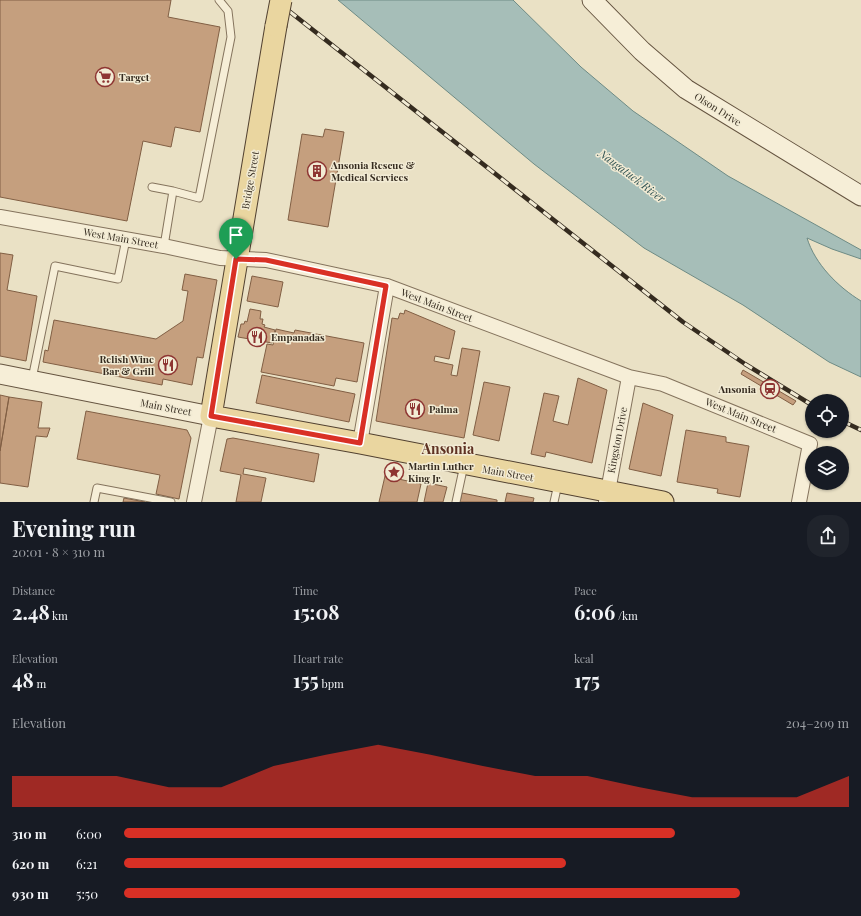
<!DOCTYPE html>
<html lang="en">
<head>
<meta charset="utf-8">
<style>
  :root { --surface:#171b24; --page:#20242c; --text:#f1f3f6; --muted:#9ea1a6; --accent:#d93025 }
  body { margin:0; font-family:"Playfair Display",serif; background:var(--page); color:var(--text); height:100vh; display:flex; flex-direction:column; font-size:15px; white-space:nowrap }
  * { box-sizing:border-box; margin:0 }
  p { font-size:13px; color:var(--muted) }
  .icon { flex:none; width:22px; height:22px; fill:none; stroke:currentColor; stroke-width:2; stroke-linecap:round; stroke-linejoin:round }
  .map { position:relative; height:502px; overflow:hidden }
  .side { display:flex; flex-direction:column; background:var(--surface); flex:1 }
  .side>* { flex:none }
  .controls { position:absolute; left:805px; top:394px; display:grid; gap:8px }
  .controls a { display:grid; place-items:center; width:44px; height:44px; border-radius:50%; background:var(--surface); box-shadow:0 1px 3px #0004; font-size:20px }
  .pin { position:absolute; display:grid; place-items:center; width:34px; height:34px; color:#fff; margin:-41px -17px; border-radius:50% 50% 50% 0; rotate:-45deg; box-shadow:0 0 4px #0007 }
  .pin .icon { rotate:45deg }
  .round { display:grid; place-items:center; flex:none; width:42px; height:42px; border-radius:16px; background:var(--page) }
  .head { display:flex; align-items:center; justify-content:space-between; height:68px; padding:0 12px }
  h1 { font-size:22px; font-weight:700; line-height:30px }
  .metrics { display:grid; grid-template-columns:repeat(3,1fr); gap:6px; height:68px; padding:4px 12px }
  .metrics div { display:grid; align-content:center }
  .metrics b { font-size:20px; font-weight:700 }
  .metrics small { font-size:11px; font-weight:400 }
  .metrics p { font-size:11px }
  .chart { height:112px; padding:8px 12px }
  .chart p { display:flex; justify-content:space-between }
  .chart svg { width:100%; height:72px; margin-top:4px; fill:var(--accent); opacity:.7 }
  ul { padding:0 12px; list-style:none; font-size:13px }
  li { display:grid; grid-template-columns:64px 48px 1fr; align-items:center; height:30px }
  li i { height:10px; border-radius:5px; background:var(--accent) }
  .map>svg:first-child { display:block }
  .water { fill:#a6beb8; stroke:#6e8b85 }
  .building { fill:#c59f7e; stroke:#815f44 }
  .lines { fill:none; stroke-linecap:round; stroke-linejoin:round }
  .lane-casing { stroke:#84735d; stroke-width:9 }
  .street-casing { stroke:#84735d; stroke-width:16 }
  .secondary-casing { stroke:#655440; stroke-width:21 }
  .primary-casing { stroke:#524130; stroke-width:23 }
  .lane { stroke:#f6eed7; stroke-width:7 }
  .street { stroke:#f6eed7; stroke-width:14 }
  .secondary { stroke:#f6eed7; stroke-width:19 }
  .primary { stroke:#ead6a0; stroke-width:21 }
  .rail-casing { stroke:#352b1f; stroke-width:4.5 }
  .rail { stroke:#f2ebd4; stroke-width:3; stroke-dasharray:9; stroke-linecap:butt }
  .primary-bridge-casing { stroke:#524130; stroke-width:23; stroke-linecap:butt }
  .primary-bridge { stroke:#ead6a0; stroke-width:21 }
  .route-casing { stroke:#fff; stroke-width:8 }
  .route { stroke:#d93025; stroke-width:5 }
  .labels { text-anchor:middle; stroke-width:3; stroke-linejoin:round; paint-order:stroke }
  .poi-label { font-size:10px; font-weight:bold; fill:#352b1f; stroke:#f2ebd4; text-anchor:start }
  .street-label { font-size:10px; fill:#352b1f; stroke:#f2ebd4 }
  .water-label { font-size:11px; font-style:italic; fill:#305353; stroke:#f2ebd4 }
  .district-label { font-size:14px; font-weight:bold; fill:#5e3122; stroke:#f2ebd4 }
</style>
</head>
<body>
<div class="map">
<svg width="861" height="502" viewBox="0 0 861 502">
  <rect width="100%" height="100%" fill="#eae1c5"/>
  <path class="water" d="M338,0H513L581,67L633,111L728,176L861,250V259L832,249L807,238C815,264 838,287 861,301V377L829,362L743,305L644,248L534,164Z"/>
  <path class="building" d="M0,0H171L168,17L220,27L200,132L175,127L171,147L143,141L127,221L0,197Z
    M325,129L344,132L328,227L288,220L302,134L323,137Z
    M0,253L13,255L7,290L37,296L26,361L0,356Z
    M185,274L217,280L203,358L197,357L192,385L163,379L162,385L43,362L45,350L48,351L54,320L156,339L183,321L188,291L182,290Z
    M252,276L283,282L278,307L247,301Z
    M250,309L261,311L260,319H263L262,324L265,325L264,327L275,330L272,343L238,337L241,324H244L245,321L247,322Z
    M405,310L455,331L449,359L435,356L434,361L453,365L451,375L457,376L462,348L480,351L464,438L376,421L392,318L398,319L400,313L404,314Z
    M276,329L294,333L295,330L364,343L357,382L336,378L334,386L261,372L267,344L273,345Z
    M743,370L796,401L793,405L741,374Z
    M262,375L355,394L349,422L256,403Z
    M578,378L607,390L592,463L546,452L545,457L531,454L544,393L559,396L553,421L568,425Z
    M484,382L510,387L499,441L473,435Z
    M0,395L9,397L0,451Z
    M9,397L42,402L38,428H50L47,437L36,436L28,487L0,483V451Z
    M643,403L673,415L661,476L629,469Z
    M86,411L187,430L191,438L179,499L156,494L160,475L77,459Z
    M686,430L726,437V442L749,446L740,497L717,493L718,489L677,482Z
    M233,438L319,454L314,482L244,468L243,474L266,478L261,502H236L241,475L220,471L227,439Z
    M385,476L421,484L417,502H379Z
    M428,483L447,487L443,502H424Z
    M462,493L497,500V502H460Z
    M507,493L534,498L533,502H505Z
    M124,498L145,502H123Z"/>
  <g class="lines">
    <defs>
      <path id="lane" d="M152,187L173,191
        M164,246L173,191L199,198L231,37L228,11L219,0
        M32,379L55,266L118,279L126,239
        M94,502L97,488L171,502
        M456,502L464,465
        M554,502L558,484"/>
      <path id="street" d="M0,217L164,246L220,258L266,260L387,286L629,377L663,384L810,444L799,502
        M360,443L387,286
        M194,502L211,416
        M606,502L629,377"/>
      <path id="secondary" d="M592,0L642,51L686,89L861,196
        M0,374L211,416"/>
      <path id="primary" d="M276,26L211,416L360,443L663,502"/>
    </defs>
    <use href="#lane" class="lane-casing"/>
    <use href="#street" class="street-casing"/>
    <use href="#secondary" class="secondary-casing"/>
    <use href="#primary" class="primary-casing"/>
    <use href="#lane" class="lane"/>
    <use href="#street" class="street"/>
    <use href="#secondary" class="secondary"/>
    <use href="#primary" class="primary"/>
    <defs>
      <path id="rail" d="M275,0L683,322L745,364L812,405
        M842,421L861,430"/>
    </defs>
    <use href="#rail" class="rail-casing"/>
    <use href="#rail" class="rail"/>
    <defs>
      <path id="primary-bridge" d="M276,26L281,0"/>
    </defs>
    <use href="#primary-bridge" class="primary-bridge-casing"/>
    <use href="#primary-bridge" class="primary-bridge"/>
  </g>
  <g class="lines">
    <defs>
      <path id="route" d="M236,259L266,260L386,286L360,443L211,416Z"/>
    </defs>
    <use href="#route" class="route-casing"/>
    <use href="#route" class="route"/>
  </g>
  <defs>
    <symbol id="supermarket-ring" viewBox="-11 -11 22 22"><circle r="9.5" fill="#f2ebd4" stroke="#8e3532" stroke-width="1.5"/><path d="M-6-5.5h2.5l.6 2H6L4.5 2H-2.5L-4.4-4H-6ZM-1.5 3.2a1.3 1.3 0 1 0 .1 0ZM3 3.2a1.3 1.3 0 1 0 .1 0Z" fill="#8e3532"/></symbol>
    <symbol id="building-ring" viewBox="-11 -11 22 22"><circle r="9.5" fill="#f2ebd4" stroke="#8e3532" stroke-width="1.5"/><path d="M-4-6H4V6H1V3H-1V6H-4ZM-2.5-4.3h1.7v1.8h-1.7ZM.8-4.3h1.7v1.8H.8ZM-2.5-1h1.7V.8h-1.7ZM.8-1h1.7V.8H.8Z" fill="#8e3532"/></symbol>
    <symbol id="restaurant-ring" viewBox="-11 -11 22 22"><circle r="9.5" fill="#f2ebd4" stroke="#8e3532" stroke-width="1.5"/><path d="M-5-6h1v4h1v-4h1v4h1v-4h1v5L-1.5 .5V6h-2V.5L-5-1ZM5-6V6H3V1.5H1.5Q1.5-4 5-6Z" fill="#8e3532"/></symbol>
    <symbol id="station-ring" viewBox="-11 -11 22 22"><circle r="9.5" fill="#f2ebd4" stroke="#8e3532" stroke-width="1.5"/><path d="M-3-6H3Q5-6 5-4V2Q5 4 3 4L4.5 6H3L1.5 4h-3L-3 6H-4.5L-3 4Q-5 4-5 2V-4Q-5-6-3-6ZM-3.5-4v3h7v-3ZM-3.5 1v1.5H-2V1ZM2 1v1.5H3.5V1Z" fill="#8e3532"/></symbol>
    <symbol id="sight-ring" viewBox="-11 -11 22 22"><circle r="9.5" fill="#f2ebd4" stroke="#8e3532" stroke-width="1.5"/><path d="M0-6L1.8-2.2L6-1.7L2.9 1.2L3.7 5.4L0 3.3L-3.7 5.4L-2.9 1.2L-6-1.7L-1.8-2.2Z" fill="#8e3532"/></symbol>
  </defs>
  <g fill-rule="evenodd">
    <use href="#supermarket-ring" x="94" y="66" width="22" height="22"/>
    <use href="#building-ring" x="306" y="160" width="22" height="22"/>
    <use href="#restaurant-ring" x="246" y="326" width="22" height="22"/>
    <use href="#restaurant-ring" x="157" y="354" width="22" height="22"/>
    <use href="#station-ring" x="759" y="378" width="22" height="22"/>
    <use href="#restaurant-ring" x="404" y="398" width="22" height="22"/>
    <use href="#sight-ring" x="383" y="461" width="22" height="22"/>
  </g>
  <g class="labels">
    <g class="poi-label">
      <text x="119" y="81">Target</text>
      <text x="331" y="169">Ansonia Rescue &amp;<tspan x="331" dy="12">Medical Services</tspan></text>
      <text x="271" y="341">Empanadas</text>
      <text x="154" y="363" text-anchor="end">Relish Wine<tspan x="154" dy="12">Bar &amp; Grill</tspan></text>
      <text x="756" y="393" text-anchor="end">Ansonia</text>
      <text x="429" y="413">Palma</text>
      <text x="408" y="470">Martin Luther<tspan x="408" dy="12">King Jr.</tspan></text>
    </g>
    <g class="street-label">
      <text transform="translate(718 109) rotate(32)" y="4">Olson Drive</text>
      <text transform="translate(250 180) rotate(-80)" y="4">Bridge Street</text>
      <text transform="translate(121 238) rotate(10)" y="4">West Main Street</text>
      <text transform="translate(437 305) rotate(21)" y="4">West Main Street</text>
      <text transform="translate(166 407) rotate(11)" y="4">Main Street</text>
      <text transform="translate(741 415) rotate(22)" y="4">West Main Street</text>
      <text transform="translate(617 440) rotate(-79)" y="4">Kingston Drive</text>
      <text transform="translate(508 473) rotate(10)" y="4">Main Street</text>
    </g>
    <g class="water-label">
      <text transform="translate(632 176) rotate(37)" y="4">Naugatuck River</text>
    </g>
    <g class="district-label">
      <text x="448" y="454">Ansonia</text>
    </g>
  </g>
</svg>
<div class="controls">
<a><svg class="icon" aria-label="locate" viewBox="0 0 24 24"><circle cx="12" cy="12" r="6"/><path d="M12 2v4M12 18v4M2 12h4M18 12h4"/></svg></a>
<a><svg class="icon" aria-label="layers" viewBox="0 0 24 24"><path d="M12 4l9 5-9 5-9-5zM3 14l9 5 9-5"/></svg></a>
</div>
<div class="pin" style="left:236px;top:259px;background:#1e9e55"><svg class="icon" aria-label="arrive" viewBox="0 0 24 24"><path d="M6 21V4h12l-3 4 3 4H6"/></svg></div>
</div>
<section class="side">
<div class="head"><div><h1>Evening run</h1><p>20:01 · 8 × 310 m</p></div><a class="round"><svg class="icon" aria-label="share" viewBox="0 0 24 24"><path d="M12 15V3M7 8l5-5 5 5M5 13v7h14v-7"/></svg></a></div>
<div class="metrics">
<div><p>Distance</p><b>2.48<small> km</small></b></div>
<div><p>Time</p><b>15:08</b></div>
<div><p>Pace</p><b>6:06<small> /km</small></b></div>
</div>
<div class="metrics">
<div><p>Elevation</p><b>48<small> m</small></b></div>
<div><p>Heart rate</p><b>155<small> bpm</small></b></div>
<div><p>kcal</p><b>175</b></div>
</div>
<div class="chart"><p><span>Elevation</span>204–209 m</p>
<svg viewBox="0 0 160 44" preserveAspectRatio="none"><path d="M0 44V25L10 25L20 25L30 32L40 32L50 19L60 12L70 6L80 12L90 19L100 25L110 25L120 32L130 38L140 38L150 38L160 25V44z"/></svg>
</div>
<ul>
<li><b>310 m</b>6:00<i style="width:76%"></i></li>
<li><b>620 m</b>6:21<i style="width:61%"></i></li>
<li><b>930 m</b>5:50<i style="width:85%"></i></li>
</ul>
</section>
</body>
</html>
